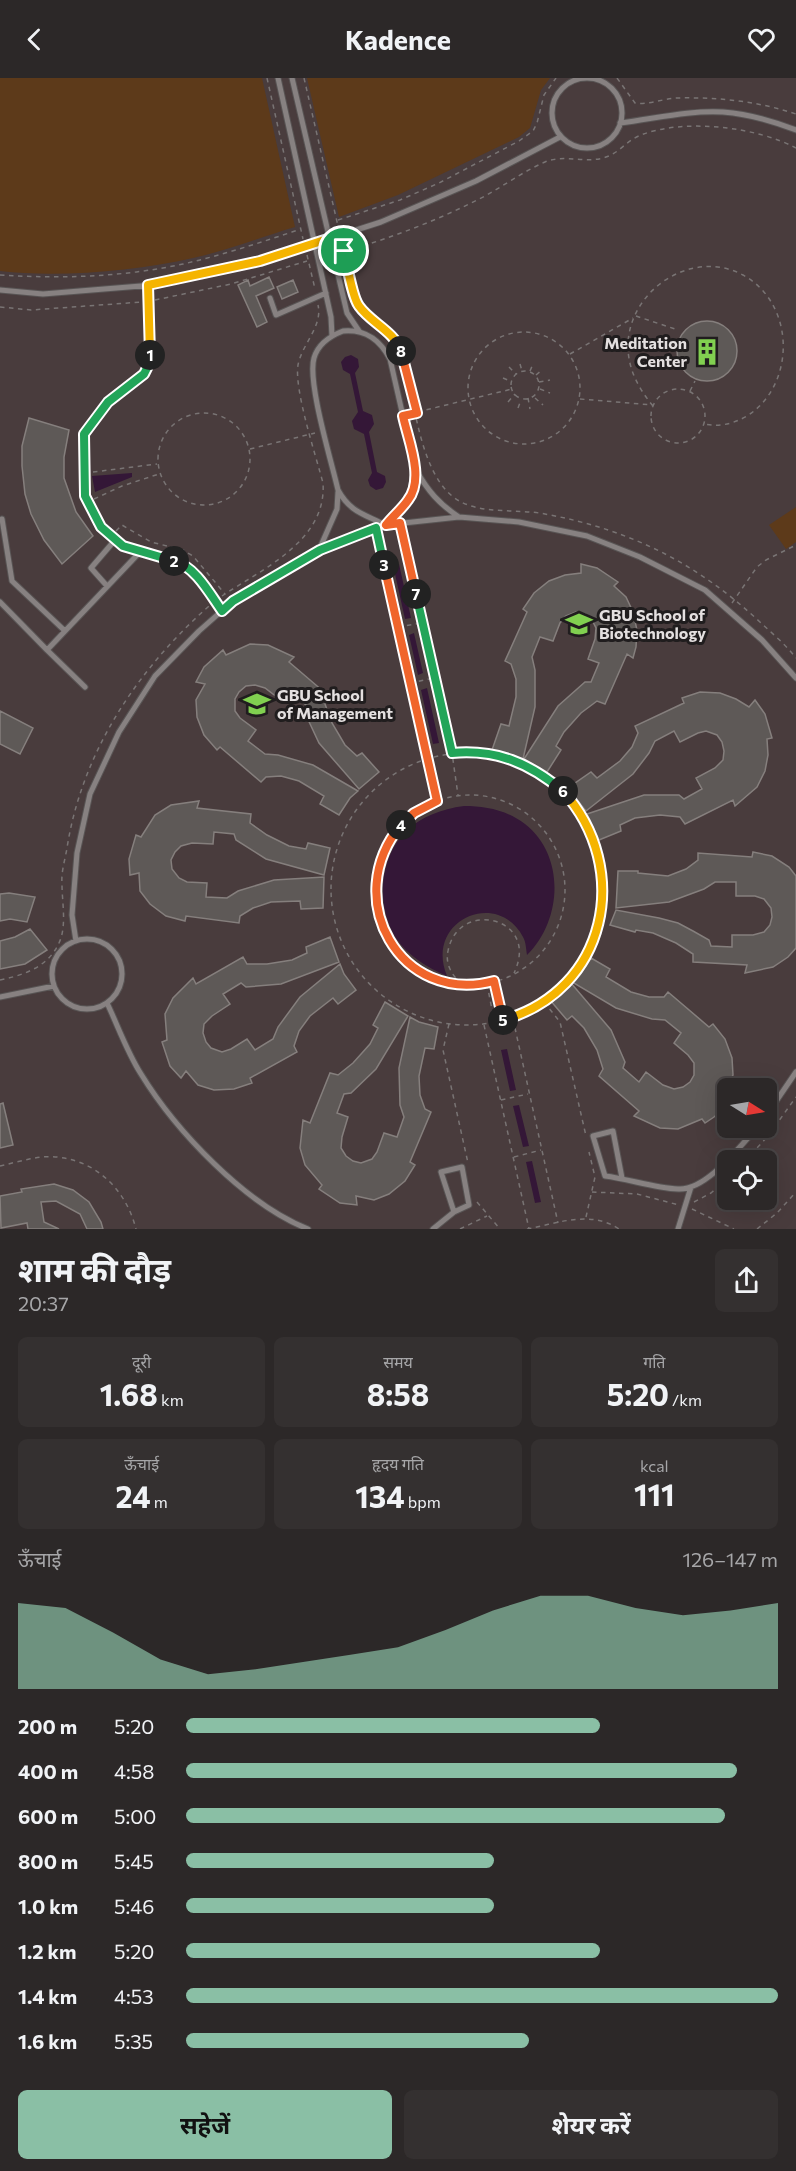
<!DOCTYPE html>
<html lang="hi">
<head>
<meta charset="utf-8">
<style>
  :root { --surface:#2c2828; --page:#343030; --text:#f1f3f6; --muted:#a6a6a8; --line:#484445; --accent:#8abfa5 }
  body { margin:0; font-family:Commissioner,"Noto Sans Devanagari",sans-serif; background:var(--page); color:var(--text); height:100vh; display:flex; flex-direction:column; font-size:22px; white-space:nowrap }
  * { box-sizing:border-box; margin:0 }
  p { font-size:20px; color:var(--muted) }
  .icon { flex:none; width:33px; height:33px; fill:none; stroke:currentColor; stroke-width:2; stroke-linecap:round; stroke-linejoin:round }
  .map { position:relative; height:1151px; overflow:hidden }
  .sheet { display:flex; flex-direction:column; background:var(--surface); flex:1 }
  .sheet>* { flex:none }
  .needle { width:39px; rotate:101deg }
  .controls { position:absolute; left:717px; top:1000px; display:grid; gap:12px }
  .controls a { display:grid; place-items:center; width:60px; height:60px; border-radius:9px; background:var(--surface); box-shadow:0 6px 24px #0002,0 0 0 2px var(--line); font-size:30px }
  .pin { position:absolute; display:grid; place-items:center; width:51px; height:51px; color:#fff; margin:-26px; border:3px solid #fff; border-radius:50%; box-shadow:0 2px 6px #0007 }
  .km { position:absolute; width:30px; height:30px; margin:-15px; border-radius:50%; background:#222; color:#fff; font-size:16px; line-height:30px; text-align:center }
  .round { display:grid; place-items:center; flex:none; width:63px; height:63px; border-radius:9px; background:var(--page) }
  .summary { display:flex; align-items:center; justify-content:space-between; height:102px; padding:0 18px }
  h1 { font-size:33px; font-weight:700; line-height:45px }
  .stats { display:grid; grid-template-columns:repeat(3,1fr); gap:9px; height:102px; padding:6px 18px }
  .stats div { display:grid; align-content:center; border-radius:9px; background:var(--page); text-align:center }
  .stats b { font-size:30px; font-weight:700 }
  .stats small { font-size:16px; font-weight:400 }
  .stats p { font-size:16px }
  .chart { height:168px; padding:12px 18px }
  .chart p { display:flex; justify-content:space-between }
  .chart svg { width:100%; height:108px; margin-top:6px; fill:var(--accent); opacity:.7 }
  .button { display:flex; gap:12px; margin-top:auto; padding:12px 18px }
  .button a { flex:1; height:69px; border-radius:9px; background:var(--accent); color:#111; font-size:24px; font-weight:700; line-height:69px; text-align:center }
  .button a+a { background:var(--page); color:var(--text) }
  ul { padding:0 18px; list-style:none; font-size:20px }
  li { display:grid; grid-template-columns:96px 72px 1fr; align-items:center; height:45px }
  li i { height:15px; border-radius:8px; background:var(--accent) }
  header { display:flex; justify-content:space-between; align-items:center; height:78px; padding:0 18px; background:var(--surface); font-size:27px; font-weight:700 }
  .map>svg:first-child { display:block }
  .built { fill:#493c3d; fill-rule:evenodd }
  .green { fill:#5d3a1a }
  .water { fill:#341737 }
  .building { fill:#5e5957; stroke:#857f7d; stroke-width:1.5 }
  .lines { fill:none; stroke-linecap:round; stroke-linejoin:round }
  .lane-casing { stroke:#585454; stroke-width:7 }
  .path { stroke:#797474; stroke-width:1.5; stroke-dasharray:4.5 4.5; stroke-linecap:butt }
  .lane { stroke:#878181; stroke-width:5 }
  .split-1-casing { stroke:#fff; stroke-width:12 }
  .split-2-casing { stroke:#fff; stroke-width:12 }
  .split-3-casing { stroke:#fff; stroke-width:12 }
  .split-4-casing { stroke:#fff; stroke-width:12 }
  .split-5-casing { stroke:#fff; stroke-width:12 }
  .split-6-casing { stroke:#fff; stroke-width:12 }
  .split-7-casing { stroke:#fff; stroke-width:12 }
  .split-8-casing { stroke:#fff; stroke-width:12 }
  .split-9-casing { stroke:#fff; stroke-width:12 }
  .split-1 { stroke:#f5b400; stroke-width:8 }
  .split-2 { stroke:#22a559; stroke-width:8 }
  .split-3 { stroke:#22a559; stroke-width:8 }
  .split-4 { stroke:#f0652b; stroke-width:8 }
  .split-5 { stroke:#f0652b; stroke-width:8 }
  .split-6 { stroke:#f5b400; stroke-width:8 }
  .split-7 { stroke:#22a559; stroke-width:8 }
  .split-8 { stroke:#f0652b; stroke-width:8 }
  .split-9 { stroke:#f5b400; stroke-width:8 }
  .labels { text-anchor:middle; stroke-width:6; stroke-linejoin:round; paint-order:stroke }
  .poi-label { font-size:16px; font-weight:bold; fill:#e4e0e0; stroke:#201d1e; text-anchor:start }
</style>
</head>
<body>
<header><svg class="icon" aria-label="back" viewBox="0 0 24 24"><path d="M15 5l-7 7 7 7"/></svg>Kadence<svg class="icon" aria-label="heart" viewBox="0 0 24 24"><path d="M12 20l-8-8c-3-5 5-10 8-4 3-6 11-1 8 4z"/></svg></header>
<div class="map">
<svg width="796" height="1151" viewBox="0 0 796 1151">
  <rect width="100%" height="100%" fill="#3b3536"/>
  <path class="built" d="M0,0H796V1151H0ZM728,1011H766V1050H728ZM728,1083H766V1122H728Z"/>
  <path class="green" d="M0,0H262L295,149C261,159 227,173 193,180C135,193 58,200 0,193Z
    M307,0H550L541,12L530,50L519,59L398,117L339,139Z
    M796,429V464L786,471L769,447Z"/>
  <path class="water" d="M351,277L358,281L359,289L355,295L363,333L372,337L374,346L369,354L377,394L385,398L386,404L383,410L376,412L370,408L368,402L372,395L364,356L354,351L352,343L358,334L350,296L343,292L341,284L345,279Z
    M132,395V399L95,414L92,398Z
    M399,486L411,540L405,541L393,487Z
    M414,555L423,595L418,597L409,557Z
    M427,610L439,665L433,666L421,612Z
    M464,728C485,728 507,732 525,746C566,778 562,843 527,877C526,871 526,864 523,859C497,810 424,843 447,898C428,890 408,878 396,860C386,844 382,825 383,807C387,759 418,734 464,728Z
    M507,971L516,1012L510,1013L501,972Z
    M519,1027L529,1068L523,1069L513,1028Z
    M532,1083L541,1124L535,1125L526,1084Z"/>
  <path class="building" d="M269,199L274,210L256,218L267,244L257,249L238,207L248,202L250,208Z
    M293,202L298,214L282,221L277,209Z
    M677 273a30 30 0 1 1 60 0a30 30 0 1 1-60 0Z
    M29,340L69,352L64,379V400L76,434L93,458L62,486L44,462L31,436L25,416L22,388V368Z
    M581,486L597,490L618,504L614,508L626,519L633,534L637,552L636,569L633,580L627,576L605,626L597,623L581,635L564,654L556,668L561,672L547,694L524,681L558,628L585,604H591L599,585L588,581L595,561L596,550L592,542L585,536L576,534L566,538L560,545L553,563L540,559L532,579L535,592V629L523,681L492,672L501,646L509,648L516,619V601L511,586L505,583L527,534L523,531L534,515L549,503L565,497L581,495Z
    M250,566L268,567L294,579L289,584L330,619L325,626L332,645L345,667L357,678L362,675L379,694L359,711L319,665L304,633L306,627L289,614L282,623L265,610L255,607L246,608L239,614L235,621V633L240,640L256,652L248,663L265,676L278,677L313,687L358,713L350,720L339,737L320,726L324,718L299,703L281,698L266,699L261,704L220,669L217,672L204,657L197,639L196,622L205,606L196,604L204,589L223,572L226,577Z
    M700,614L720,615L736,621L749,629L755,622L765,636L772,660L767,661L768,677L765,693L757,709L735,728L733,722L685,746L680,739L660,737L635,740L620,747L621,753L599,762L587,736L644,717H679L684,721L702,711L696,700L715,690L723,682L724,673L722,664L717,657L706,653L698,655L680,664L674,653L655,663L649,675L633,696L586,733L568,710L591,694L597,700L620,683L632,669L638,655L635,648L684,625L682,620Z
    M0,633L33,650L20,676L0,666Z
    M199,723L197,730L251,736L250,745L267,757L289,768L306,771L308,765L330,770L324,797L266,781L236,762L234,756L214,754L213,766L192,765L181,768L175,774L171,782L172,791L179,800L187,804L207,805L206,819L227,820L238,813L274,802L324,799L323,830L301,831L300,823L271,824L253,830L240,838L239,845L186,838L185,843L166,838L150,826L140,813L139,795L130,797L129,781L136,757L141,759L155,737L171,727Z
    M753,774L772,778L789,789L796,798V870L788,879L773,889L745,895L747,887L693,884V876L676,865L653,855L636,852L635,854L610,847L616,832L659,840L678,845L693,853L709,862L711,868L732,869V857H753L764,854L770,847L772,839L771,830L764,821L755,818H736V804H715L704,811L669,824L616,830L618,793H638V795L668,798L686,791L698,782V775L752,779Z
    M9,815L35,819L27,844L10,841L0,843V816Z
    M30,851L47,872L25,886L0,891V863L15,859Z
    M330,859L339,884L281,906L246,909L241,905L223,916L230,926L212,938L204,946L203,955L206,964L211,970L222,974L231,971L247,961L255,972L273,961L278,949L300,919L340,886L344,896L356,912L338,926L333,920L310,938L299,953L294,968L297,974L250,1000L252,1005L234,1011L214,1012L198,1007L186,993L181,1000L170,988L162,964L167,962L165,936L173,920L193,900L196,906L243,879L247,886H267L292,882L307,875L306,869Z
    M591,880L610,891L606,899L631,914L649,919H664L668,914L709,949L713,946L725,961L732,980L733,997L728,1006V1024L724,1030L714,1039L705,1045L702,1041L678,1051L660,1050L634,1038L639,1033L599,998L603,991L597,972L584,950L572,938L567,942L550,922L571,905L611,952L625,984L623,990L639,1004L646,994L663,1007L674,1011L683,1009L690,1004L694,997V985L688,977L674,965L681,955L665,942L652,941L616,930L572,904L580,897Z
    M385,924L408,938L376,991L351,1015L344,1016L337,1035L348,1039L342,1059L341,1070L346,1078L353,1083L361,1085L372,1081L377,1074L384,1055L397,1059L404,1039L400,1027L399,990L410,939L419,944L438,949L434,971L425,970L419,998L420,1017L425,1031L431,1034L410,1084L415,1087L405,1103L389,1116L374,1122L356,1118L357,1127L340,1125L319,1111L322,1107L305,1087L300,1070L303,1042L310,1045L330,995L338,997L353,985L370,966L378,950L373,947Z
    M3,1025L13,1067L0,1070V1026Z
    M54,1106L73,1112L89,1124L101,1144L103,1151H87L80,1136L56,1123L41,1124L44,1144L59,1151H28L27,1145L1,1150L0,1118L22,1114L21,1111Z"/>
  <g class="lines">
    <defs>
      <path id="lane" d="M278,0L331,239L332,258
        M292,0L347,235L359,253
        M552 35a35 35 0 1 1 70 0a35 35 0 1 1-70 0Z
        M620,45C654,41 688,32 723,34C748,36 773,43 796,52
        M148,207L151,282L144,295L108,324L84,356L85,418L101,449L123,468L180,484L194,495L222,533
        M0,212L43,216L153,207L260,183L381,144L476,103L560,59
        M270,220L276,237L326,215
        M343,253C366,251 380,262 390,281L415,391C414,421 404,425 385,447C364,436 350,434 338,412C332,385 307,304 314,280C318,266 330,258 343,253Z
        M416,392C428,413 439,426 459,439
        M2,441L12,503L65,553
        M319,472L337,431L338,414
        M107,508L91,490L115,462
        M0,524L47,572L140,474
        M47,572L85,609
        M52 896a35 35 0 1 1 70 0a35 35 0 1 1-70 0Z
        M76,863L72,837L77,775L90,716L119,654L155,598L199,553L233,523L319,472L357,456L385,447L459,439L519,444L587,458L640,479L705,512L762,562L796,600
        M0,919L54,908
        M107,925C118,948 127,974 141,996C176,1053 245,1126 308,1151
        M766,1038L796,994
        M622,1100L613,1053L593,1058L605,1098C629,1101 654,1110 678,1111C706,1113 739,1069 757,1050
        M433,1151L454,1134L469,1127L462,1089L441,1094L454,1134
        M678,1151L691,1109"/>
    </defs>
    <use href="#lane" class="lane-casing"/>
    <path class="path" d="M267,0L303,161
      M304,0L338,148
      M617,0L635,25C648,27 662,21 676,20C717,19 757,23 796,36
      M338,142L400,122L439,105L519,63L533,53L537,45L544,17L556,0
      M342,165L357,227L399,267L405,283C414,324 420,391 452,418C476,438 516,430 545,436C631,452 697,485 761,545C773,556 786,567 796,580
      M346,173C394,159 441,141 485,118C505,107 524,93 545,84C566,75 589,88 611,77C621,72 628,62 641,57C684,40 757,49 796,70
      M307,177L315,211
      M0,197C61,201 123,199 183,186C223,177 262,164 301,151
      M155,222L231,206L307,183
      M0,229L31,232L142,224
      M636,238L678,252
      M468 310a56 56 0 1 1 112 0a56 56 0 1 1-112 0Z
      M570,276L633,240
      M520,286L522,293
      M509,289L516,296
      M530,293L533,286
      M511 307a14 14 0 1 1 28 0a14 14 0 1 1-28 0Z
      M536,297L542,292
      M503,300L510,303
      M539,304L550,302
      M540,311L550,315
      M651 338a27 27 0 1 1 54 0a27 27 0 1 1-54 0Z
      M690,313L695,303
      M528,320L530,331
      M535,320L543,327
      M580,321L652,327
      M508,324L515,316
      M653,328C639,311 629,293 628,271C626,214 691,169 743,197C796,226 796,307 747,338C733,346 720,349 704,346
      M518,330L521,322
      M158 381a46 46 0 1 1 92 0a46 46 0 1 1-92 0Z
      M409,336L512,311
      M250,371L315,355
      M93,394L157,386
      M94,421L122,408L159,396
      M402,452L452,675L458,717
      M116,453L122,447L151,464L183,472L193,478L225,516
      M378,457L437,721
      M222,518C262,491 327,463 323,405C316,378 294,312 298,287C302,266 323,248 318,227
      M732,525L757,489L766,482L796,467
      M398,549L422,545
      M410,605L434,600
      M331 811a136 136 0 1 1 272 0a136 136 0 1 1-272 0Z
      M375 812a95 95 0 1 1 190 0a95 95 0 1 1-190 0Z
      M0,902C24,897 48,889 59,865C67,848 62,825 62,806C61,794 65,782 67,770C82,674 137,592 209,528
      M494,904L501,941
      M462,906C452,898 445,886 448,873C458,820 541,839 514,895
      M487,906L494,942
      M544,924L560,944L586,1058
      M513,941L558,1145
      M449,946L443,972L468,1085
      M484,947L529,1151
      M501,1022L528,1016
      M514,1079L541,1072
      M745,1083L768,1058L796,1019
      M0,1088C13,1085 27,1081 41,1079C88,1075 125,1107 136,1151
      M592,1114L637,1116L679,1127
      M477,1124L500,1151
      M694,1124L711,1115L728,1100
      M692,1131L734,1151
      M586,1139L595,1099L589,1074
      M460,1151L487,1138
      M527,1151C558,1145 591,1132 619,1151
      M757,1151L777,1135L796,1114"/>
    <use href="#lane" class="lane"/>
  </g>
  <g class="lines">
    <defs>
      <path id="split-1" d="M150,277L148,207L260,183L340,157L344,173"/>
      <path id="split-2" d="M150,277L151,282L144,296L108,324L84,356L85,418L101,449L123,468L174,483"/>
      <path id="split-3" d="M174,483C195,488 210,516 222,533L233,523L320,472L376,450L384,487"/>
      <path id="split-4" d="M384,487L437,723L414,735L401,747"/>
      <path id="split-5" d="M401,747C340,820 400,928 494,903L503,942"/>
      <path id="split-6" d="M503,942C607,913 633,791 563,713"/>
      <path id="split-7" d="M416,516L452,675C497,671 529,685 563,713"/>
      <path id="split-8" d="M401,273L417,335L403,338C408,362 425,400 408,422C402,431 393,438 386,447L400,445L416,516"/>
      <path id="split-9" d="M344,173C347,186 352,219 359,228C371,245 394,253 401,273"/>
    </defs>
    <use href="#split-1" class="split-1-casing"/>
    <use href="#split-2" class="split-2-casing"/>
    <use href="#split-3" class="split-3-casing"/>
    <use href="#split-4" class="split-4-casing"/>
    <use href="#split-5" class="split-5-casing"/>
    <use href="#split-6" class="split-6-casing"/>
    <use href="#split-7" class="split-7-casing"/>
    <use href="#split-8" class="split-8-casing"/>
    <use href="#split-9" class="split-9-casing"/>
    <use href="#split-1" class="split-1"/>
    <use href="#split-2" class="split-2"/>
    <use href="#split-3" class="split-3"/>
    <use href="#split-4" class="split-4"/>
    <use href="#split-5" class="split-5"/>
    <use href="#split-6" class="split-6"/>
    <use href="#split-7" class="split-7"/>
    <use href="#split-8" class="split-8"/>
    <use href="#split-9" class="split-9"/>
  </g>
  <defs>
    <symbol id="building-bare" viewBox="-9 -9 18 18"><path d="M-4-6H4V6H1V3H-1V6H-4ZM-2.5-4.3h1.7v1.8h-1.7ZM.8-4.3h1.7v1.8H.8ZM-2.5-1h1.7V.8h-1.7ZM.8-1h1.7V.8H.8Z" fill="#81d050" stroke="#201d1e" stroke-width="2.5" paint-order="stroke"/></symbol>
    <symbol id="school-bare" viewBox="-9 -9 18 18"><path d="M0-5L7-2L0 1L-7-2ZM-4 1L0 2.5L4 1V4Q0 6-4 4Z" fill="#81d050" stroke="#201d1e" stroke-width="2.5" paint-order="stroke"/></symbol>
  </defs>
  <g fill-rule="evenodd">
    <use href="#building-bare" x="688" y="255" width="38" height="38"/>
    <use href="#school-bare" x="560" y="527" width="38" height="38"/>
    <use href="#school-bare" x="238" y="607" width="38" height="38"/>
  </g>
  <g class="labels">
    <g class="poi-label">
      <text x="687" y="271" text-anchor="end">Meditation<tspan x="687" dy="18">Center</tspan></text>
      <text x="599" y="543">GBU School of<tspan x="599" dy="18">Biotechnology</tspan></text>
      <text x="277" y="623">GBU School<tspan x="277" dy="18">of Management</tspan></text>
    </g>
  </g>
</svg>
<div class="controls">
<a><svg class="needle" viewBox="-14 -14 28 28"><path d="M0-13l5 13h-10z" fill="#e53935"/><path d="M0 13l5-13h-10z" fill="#a6a6a8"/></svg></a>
<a><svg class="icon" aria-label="locate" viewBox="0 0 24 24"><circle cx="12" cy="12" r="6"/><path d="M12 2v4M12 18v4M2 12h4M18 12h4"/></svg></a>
</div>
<div class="pin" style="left:344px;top:173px;background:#1e9e55"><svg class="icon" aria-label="arrive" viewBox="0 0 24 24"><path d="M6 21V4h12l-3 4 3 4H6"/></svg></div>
<b class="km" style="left:150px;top:277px">1</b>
<b class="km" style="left:174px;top:483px">2</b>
<b class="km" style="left:384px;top:487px">3</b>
<b class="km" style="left:401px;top:747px">4</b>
<b class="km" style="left:503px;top:942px">5</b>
<b class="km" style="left:563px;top:713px">6</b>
<b class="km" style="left:416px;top:516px">7</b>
<b class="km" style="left:401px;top:273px">8</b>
</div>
<section class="sheet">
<div class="summary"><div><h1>शाम की दौड़</h1><p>20:37</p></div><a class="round"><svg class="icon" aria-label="share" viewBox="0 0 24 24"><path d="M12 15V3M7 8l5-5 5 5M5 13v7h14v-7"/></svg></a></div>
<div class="stats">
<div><p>दूरी</p><b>1.68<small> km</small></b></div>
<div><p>समय</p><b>8:58</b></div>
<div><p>गति</p><b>5:20<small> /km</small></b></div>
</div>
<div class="stats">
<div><p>ऊँचाई</p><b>24<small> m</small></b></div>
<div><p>हृदय गति</p><b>134<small> bpm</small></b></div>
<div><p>kcal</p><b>111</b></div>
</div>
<div class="chart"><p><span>ऊँचाई</span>126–147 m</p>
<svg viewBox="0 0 160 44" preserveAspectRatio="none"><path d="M0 44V9L10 11L20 21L30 32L40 38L50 36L60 33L70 30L80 27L90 20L100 12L110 6L120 6L130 11L140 14L150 12L160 9V44z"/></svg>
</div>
<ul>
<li><b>200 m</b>5:20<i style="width:70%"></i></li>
<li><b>400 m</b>4:58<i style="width:93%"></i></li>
<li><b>600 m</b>5:00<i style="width:91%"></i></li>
<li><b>800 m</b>5:45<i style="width:52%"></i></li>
<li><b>1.0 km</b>5:46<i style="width:52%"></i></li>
<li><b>1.2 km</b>5:20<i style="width:70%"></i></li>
<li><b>1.4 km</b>4:53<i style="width:100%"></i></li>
<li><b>1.6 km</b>5:35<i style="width:58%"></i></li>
</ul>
<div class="button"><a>सहेजें</a><a>शेयर करें</a></div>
</section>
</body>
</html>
